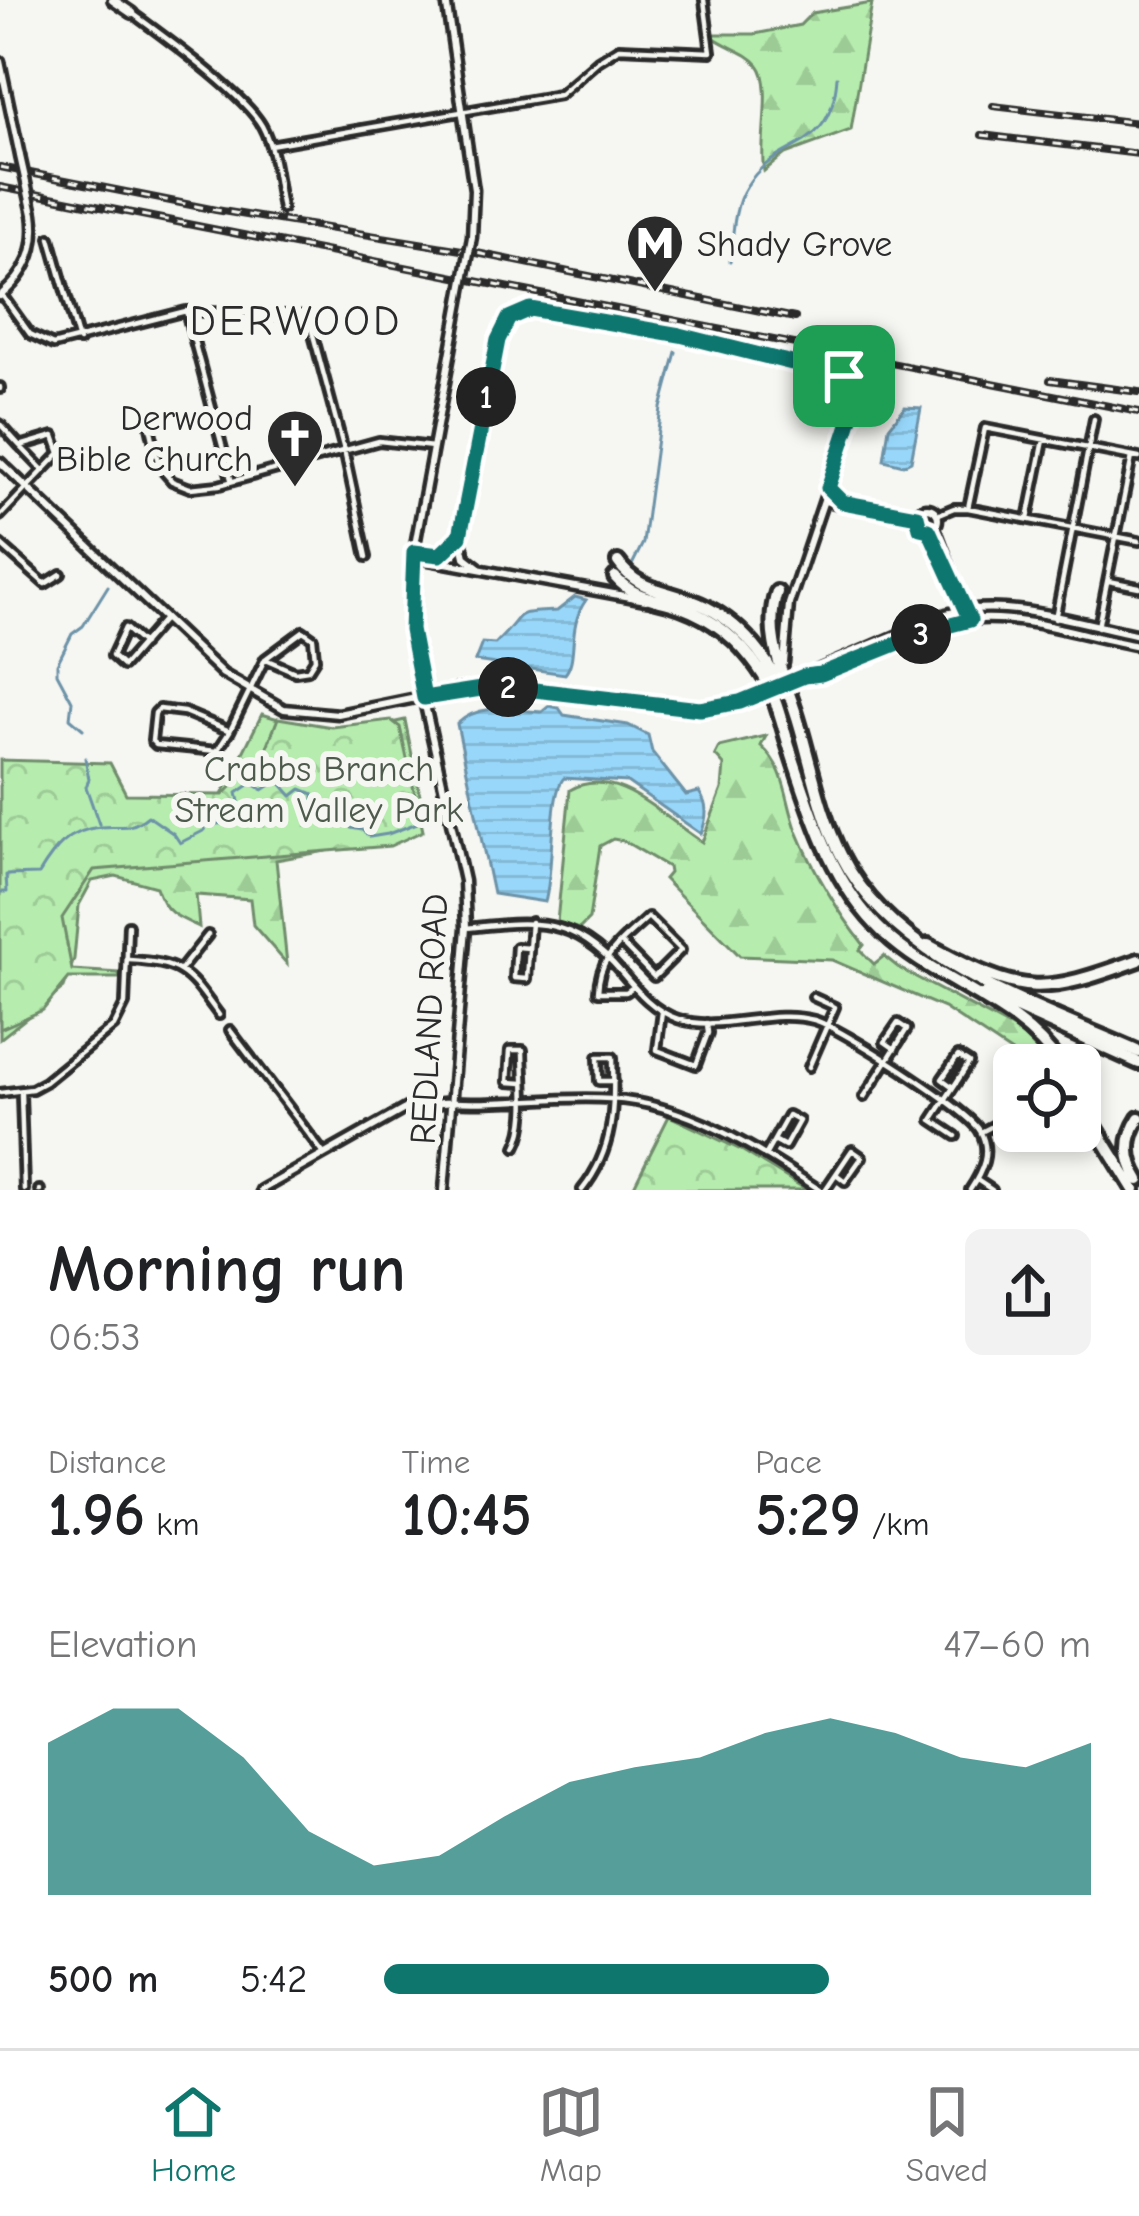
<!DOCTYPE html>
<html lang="en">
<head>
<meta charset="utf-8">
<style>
  :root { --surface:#fff; --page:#f2f2f2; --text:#202124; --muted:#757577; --line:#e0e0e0; --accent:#0f766e }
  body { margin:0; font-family:"Comic Neue",sans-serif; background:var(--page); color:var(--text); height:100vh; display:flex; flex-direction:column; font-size:45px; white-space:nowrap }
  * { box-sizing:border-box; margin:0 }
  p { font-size:39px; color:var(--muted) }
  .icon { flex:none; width:66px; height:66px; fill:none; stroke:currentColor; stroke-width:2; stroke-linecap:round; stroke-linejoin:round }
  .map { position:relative; height:1190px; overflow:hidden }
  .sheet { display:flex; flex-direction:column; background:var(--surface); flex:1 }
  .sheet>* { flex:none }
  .buttons { position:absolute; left:993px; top:1044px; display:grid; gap:24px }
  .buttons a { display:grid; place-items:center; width:108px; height:108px; border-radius:18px; background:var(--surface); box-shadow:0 6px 18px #0003; font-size:60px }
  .pin { position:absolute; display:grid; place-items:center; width:102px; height:102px; color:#fff; margin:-51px; border-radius:24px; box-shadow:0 6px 18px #0006 }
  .km { position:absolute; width:60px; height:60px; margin:-30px; border-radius:50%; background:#222; color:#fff; font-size:33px; line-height:60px; text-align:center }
  .round { display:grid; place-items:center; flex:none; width:126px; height:126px; border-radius:18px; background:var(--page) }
  .headline { display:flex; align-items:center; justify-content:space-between; height:204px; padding:0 48px }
  h1 { font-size:66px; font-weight:700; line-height:90px }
  .figures { display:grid; grid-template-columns:repeat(3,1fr); gap:18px; height:204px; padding:12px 48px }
  .figures div { display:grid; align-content:center }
  .figures b { font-size:60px; font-weight:700 }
  .figures small { font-size:33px; font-weight:400 }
  .figures p { font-size:33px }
  .chart { height:336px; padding:24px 48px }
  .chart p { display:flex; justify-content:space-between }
  .chart svg { width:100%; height:216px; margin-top:12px; fill:var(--accent); opacity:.7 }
  ul { padding:0 48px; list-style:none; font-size:39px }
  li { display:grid; grid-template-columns:192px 144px 1fr; align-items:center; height:90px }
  li i { height:30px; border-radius:15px; background:var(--accent) }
  .dock { display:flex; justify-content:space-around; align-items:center; height:168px; border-top:3px solid var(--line); background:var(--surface); font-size:33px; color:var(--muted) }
  .dock a { display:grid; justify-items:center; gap:6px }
  .dock .current { color:var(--accent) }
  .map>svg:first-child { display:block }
  .forest { fill:url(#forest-firs); stroke:#708c6c; stroke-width:3 }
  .park { fill:url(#park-crowns); stroke:#708c6c; stroke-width:3 }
  .water { fill:url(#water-rules); stroke:#6c92a7; stroke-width:3 }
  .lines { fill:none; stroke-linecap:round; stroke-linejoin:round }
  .stream { stroke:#6c92a7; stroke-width:3 }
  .street-casing { stroke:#2b2b2b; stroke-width:14 }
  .secondary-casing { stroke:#2b2b2b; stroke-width:15 }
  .primary-casing { stroke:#2b2b2b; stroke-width:16 }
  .highway-casing { stroke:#2b2b2b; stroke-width:20 }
  .street { stroke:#f6f6f2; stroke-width:4.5 }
  .secondary { stroke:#f6f6f2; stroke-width:6 }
  .primary { stroke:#f6f6f2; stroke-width:8 }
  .highway { stroke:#f6f6f2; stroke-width:10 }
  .rail-casing { stroke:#2b2b2b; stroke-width:8 }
  .rail { stroke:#f6f6f2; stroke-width:3; stroke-dasharray:9; stroke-linecap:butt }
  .secondary-bridge-casing { stroke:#2b2b2b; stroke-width:15; stroke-linecap:butt }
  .secondary-bridge { stroke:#f6f6f2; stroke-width:6 }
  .route-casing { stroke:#fff; stroke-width:24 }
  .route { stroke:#0f766e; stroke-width:15 }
  .labels { text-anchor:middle; stroke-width:12; stroke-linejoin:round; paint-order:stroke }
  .poi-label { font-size:36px; fill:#2b2b2b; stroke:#f6f6f2; text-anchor:start }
  .park-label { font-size:36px; fill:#4e5b4c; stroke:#f6f6f2 }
  .street-label { font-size:36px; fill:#2b2b2b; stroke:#f6f6f2 }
  .quarter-label { font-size:42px; letter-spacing:3px; fill:#2b2b2b; stroke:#f6f6f2 }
</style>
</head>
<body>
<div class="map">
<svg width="1139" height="1190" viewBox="0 0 1139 1190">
  <defs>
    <pattern id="forest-firs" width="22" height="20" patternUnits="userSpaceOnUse" patternTransform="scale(3)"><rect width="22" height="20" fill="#b6ecae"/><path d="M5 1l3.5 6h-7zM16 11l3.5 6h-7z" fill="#9dcb96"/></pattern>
    <pattern id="park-crowns" width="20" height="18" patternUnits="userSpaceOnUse" patternTransform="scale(3)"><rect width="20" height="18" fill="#b6ecae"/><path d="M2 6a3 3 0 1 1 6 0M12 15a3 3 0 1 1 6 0" fill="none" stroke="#9dcb96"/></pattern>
    <pattern id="water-rules" width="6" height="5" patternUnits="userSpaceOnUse" patternTransform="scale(3)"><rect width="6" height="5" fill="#98d7fa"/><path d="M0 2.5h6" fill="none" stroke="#83b9d6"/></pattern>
  </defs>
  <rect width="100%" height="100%" fill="#f6f6f2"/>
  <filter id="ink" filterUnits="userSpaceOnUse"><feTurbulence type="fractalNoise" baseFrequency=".00833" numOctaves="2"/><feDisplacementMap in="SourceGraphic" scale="24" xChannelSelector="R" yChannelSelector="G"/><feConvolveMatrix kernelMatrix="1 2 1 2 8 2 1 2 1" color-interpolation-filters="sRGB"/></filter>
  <g filter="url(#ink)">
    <path class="forest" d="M872,3L851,130L785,154L764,171C758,145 774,84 758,65C747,51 724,47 709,34H755L800,25L812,13Z
      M262,714C321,733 345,734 405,720L423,810L370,843L276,860L287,964L253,925L250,899L196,895L199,927C176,917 164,912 156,887L116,876L92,881L79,905L74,959L64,988L0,1039V823L219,801Z
      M766,736L761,746C787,769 785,800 797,831C813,870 838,912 864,945L860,950L874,964L884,956L899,968L1019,1032L1051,1065H1030L944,1008L832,960L740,956L664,879L669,873L668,867L624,841L613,839L600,846L589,919L579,929L557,922L570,790C615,763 666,820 702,842L722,789L724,765L715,755L719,747Z"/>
    <path class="park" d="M278,718L332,727L391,720L400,727L423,831L390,846L94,870L62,918L72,970L119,973V978H69L43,1010L0,1029V760L110,763L126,794L223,795L264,755Z
      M669,1116L743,1151L807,1190H632Z"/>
    <path class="water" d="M921,408L911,461L903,465L884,460L889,427L905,407Z
      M575,597L586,600C566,628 579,657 565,674L475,661L482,643L495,644C529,611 508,613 557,611Z
      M549,706L559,708L564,715L628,725L648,735L652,752L686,795L699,792C709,806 707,818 701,834L627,782L564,778C549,793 554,872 545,902L493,894L457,724C480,702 512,710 542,712Z"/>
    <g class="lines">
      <path class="stream" d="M730,261C733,237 733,207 746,187C778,135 831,158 837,77
        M631,567L643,543L661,408L676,352
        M83,729L70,718L72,701L57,673V664L72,634L83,626L108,586
        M85,758L89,779L86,787L99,824
        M0,892H7L6,875L39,874C54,849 69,830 100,827C121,825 130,831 148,816L174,834L180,843L205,830L202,819L215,824L237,823L241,810L237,793L252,783L263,790L278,780L292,796L301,789L313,794V809H333L351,828L362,830L370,837L388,834L433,817"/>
      <defs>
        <path id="street" d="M132,13C163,36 244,94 262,126C275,150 277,182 282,209
          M270,145L559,95L598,61L619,48L711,52L704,0
          M50,238L79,341
          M2,295L30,334L53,345L186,311L308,316L344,450L367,557
          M186,311L231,479
          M0,387V389
          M147,413L159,466L172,481L190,488L219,485L379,441L433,447
          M0,424L20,446L54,436L60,453L0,516
          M21,447L42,469
          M968,508L985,428L1139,458
          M937,515L954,508H968L1139,541
          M1028,519L1044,440
          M0,544L45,584L61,574
          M1109,581L1139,587
          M1055,619L1094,419
          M1098,627L1132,457
          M143,644L125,628L112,656L123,666L164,619
          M159,709L184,712L230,731L217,751L156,745L152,741L155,713Z
          M230,731L265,659L303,631L313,638L315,659L308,670L295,672L265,659
          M466,928C534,920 574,916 622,973C638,992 654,1011 678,1019C721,1033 769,1008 814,1020C838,1026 969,1110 980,1131C992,1152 982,1172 970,1190
          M621,943L654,977L681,950L648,917C622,942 599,954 598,992H626L633,987
          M529,948L516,947L514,978L527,979L531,922
          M129,960C184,963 188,973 219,1015
          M181,969L208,935
          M662,1012L657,1050L696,1065L708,1033L707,1023
          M230,1030L324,1154
          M809,1067L835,1007L813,997
          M953,1087L942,1079L958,1056L969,1063L932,1120L956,1136
          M0,1093L32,1089L45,1082L114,1026L125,1004L128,925
          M21,1094L24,1190
          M864,1097L907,1029L898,1023L885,1042L895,1049
          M453,1102C506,1105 558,1095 610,1099C687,1103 757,1149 820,1190
          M995,1125L999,1135L1029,1131
          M981,1132L1014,1115
          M516,1147C530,1121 523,1080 523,1050H510L508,1082L523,1083
          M765,1156C773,1142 780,1129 788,1115L799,1121L785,1146L774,1140
          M977,1180L992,1190
          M39,1190H40
          M582,1190C615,1149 614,1107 613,1057H598L599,1081H614
          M825,1190L852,1150L862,1157L845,1181L836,1174"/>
        <path id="secondary" d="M446,0L474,190L472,237
          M0,61L20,156
          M0,296C27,274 38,248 33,214
          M0,462L223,674L284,709L338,714L455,690L500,686L684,708L722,706L755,696
          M824,501L917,516
          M916 519a11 11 0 1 1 22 0a11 11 0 1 1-22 0Z
          M935,527L967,613
          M930,532L950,574
          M461,539L465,557L478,567
          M414,552L440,555L461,536L498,341C504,323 511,313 530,309L680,335L838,373L851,383L857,402L789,604L784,663
          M413,557L646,600
          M804,676L946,614C1006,597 1079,623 1139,635
          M807,676L821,674C868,656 931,621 981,619C1032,617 1088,637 1139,646
          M261,1190L410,1106L453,1102
          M444,1190L466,928L464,881L415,660L410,597L413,556L461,296"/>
        <path id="primary" d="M113,0L132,13"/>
        <path id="highway" d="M618,562C637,590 662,589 692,601C733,616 767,653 783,694
          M615,577C634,599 656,598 681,607C714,619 739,640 759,669C775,691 781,720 789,746C811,813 831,883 884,933C938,984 1018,1002 1060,1065
          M777,592C762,638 787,681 799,724C812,768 820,814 841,855C895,963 1034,1005 1139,1052
          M928,945C1023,997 1040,996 1139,960
          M985,994L1139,1063
          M1080,1102L1134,1190
          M1139,1118C1125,1139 1126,1159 1139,1180"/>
      </defs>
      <use href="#street" class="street-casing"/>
      <use href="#secondary" class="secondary-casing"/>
      <use href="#primary" class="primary-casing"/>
      <use href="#highway" class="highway-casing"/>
      <use href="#street" class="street"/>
      <use href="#secondary" class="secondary"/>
      <use href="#primary" class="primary"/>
      <use href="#highway" class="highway"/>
      <defs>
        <path id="rail" d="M993,106L1139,123
          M982,135L1139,154
          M0,167L216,210L462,250L795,318
          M0,187L1139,412
          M1050,380L1139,392"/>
      </defs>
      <use href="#rail" class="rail-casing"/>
      <use href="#rail" class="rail"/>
      <defs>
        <path id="secondary-bridge" d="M20,156L33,214
          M461,296L472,237
          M755,696L804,676"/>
      </defs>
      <use href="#secondary-bridge" class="secondary-bridge-casing"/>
      <use href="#secondary-bridge" class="secondary-bridge"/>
    </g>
  </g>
  <g class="lines" filter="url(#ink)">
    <defs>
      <path id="route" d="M530,309L680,335L844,376L855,391L856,403L828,488L842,502L917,516L920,528L929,530L970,620L931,630L821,674L804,676L740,702L700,709L500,686L424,698L411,630L414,552L440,555L460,536L498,340L509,318Z"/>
    </defs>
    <use href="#route" class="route-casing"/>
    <use href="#route" class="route"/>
  </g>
  <defs>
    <symbol id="metro-pin" viewBox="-11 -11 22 30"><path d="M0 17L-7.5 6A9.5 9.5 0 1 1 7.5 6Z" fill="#2b2b2b" stroke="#f6f6f2"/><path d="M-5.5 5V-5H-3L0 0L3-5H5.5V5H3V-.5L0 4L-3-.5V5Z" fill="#fff"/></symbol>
    <symbol id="church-pin" viewBox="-11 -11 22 30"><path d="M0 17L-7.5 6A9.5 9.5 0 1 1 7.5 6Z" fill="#2b2b2b" stroke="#f6f6f2"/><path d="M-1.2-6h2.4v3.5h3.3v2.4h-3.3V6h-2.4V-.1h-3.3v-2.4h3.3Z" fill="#fff"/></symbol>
  </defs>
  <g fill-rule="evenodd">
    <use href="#metro-pin" x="622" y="210" width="66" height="90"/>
    <use href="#church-pin" x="262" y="405" width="66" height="90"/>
  </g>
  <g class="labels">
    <g class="poi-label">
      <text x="697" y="256">Shady Grove</text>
      <text x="253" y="430" text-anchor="end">Derwood<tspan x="253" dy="41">Bible Church</tspan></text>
    </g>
    <g class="park-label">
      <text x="319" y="781">Crabbs Branch<tspan x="319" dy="41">Stream Valley Park</tspan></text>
    </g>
    <g class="street-label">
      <text transform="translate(428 1019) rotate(-87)" y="13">REDLAND ROAD</text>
    </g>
    <g class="quarter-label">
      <text x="296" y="335">DERWOOD</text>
    </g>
  </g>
</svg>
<div class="buttons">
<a><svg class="icon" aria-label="locate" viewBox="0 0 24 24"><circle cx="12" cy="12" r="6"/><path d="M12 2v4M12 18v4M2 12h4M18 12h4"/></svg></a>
</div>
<div class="pin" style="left:844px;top:376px;background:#1e9e55"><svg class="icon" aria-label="arrive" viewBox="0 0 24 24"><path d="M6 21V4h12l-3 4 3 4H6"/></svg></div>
<b class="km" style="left:486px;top:397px">1</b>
<b class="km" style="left:508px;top:687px">2</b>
<b class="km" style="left:921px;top:634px">3</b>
</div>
<section class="sheet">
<div class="headline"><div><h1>Morning run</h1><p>06:53</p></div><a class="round"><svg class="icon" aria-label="share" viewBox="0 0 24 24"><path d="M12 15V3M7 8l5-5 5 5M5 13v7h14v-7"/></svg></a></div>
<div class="figures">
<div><p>Distance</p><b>1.96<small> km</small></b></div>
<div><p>Time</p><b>10:45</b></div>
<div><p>Pace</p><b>5:29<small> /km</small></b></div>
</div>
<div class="chart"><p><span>Elevation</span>47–60 m</p>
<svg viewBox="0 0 160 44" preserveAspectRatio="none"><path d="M0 44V13L10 6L20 6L30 16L40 31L50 38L60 36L70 28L80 21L90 18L100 16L110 11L120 8L130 11L140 16L150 18L160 13V44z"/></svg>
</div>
<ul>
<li><b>500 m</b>5:42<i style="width:63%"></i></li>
</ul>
</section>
<nav class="dock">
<a class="current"><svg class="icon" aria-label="home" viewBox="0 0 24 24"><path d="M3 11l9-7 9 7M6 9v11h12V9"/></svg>Home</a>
<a><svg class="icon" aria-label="map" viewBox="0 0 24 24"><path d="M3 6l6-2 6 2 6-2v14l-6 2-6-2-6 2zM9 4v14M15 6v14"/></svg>Map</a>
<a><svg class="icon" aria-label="saved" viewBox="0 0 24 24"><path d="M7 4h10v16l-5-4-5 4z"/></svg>Saved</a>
</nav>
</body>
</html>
